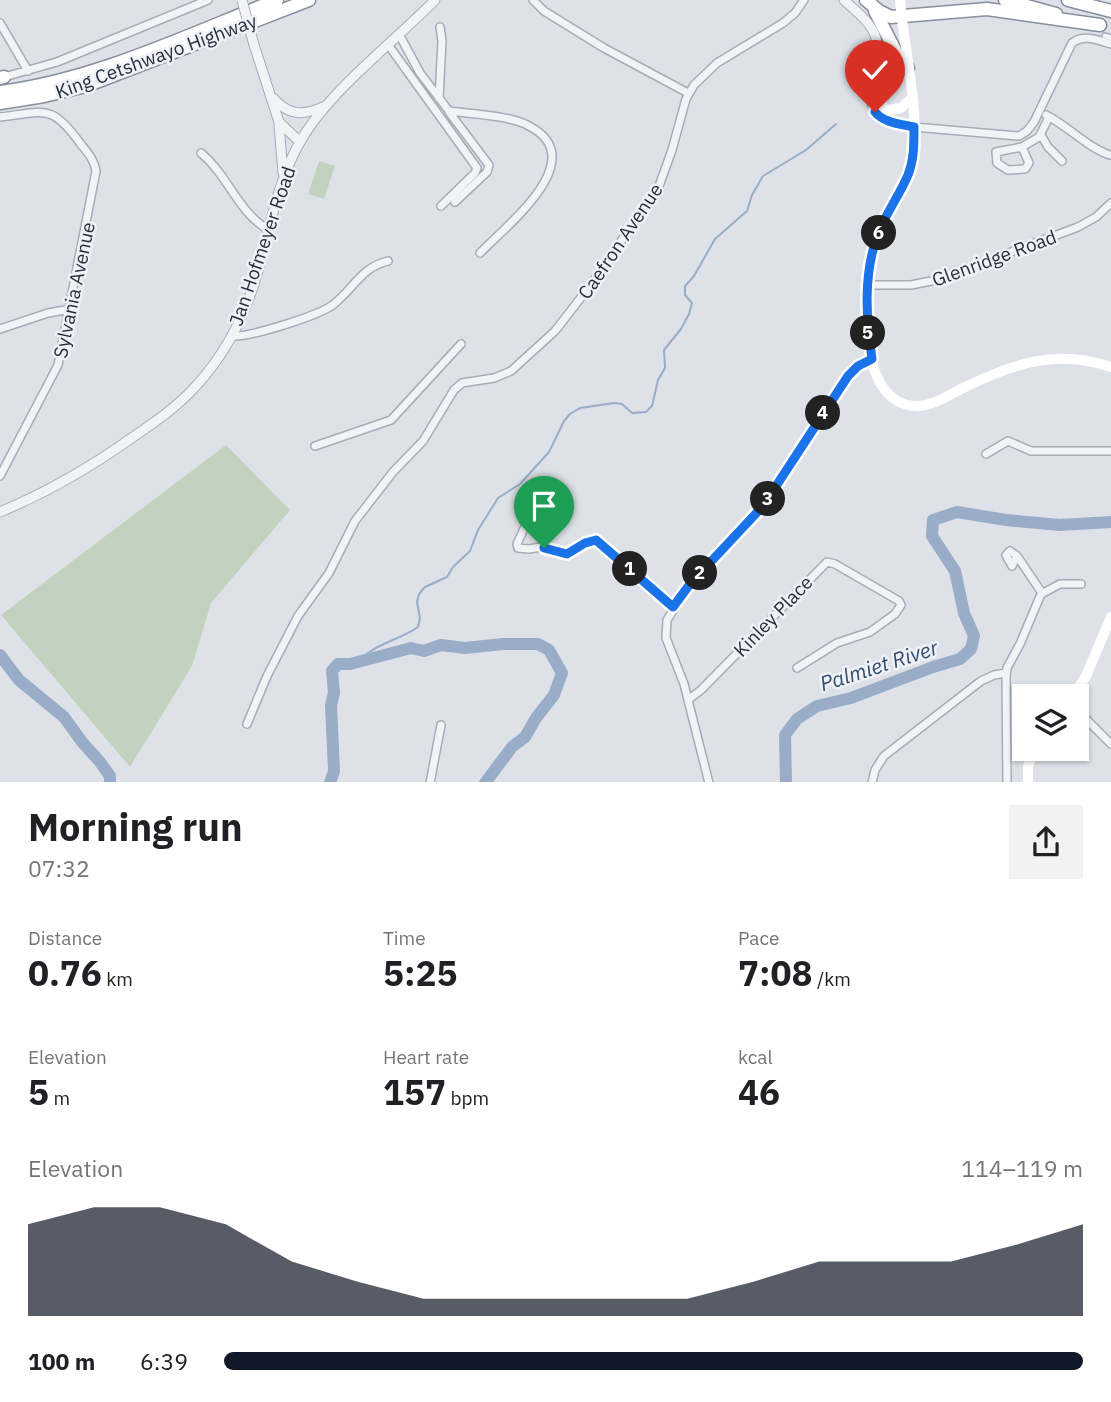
<!DOCTYPE html>
<html lang="en">
<head>
<meta charset="utf-8">
<style>
  :root { --surface:#fff; --page:#f2f2f2; --text:#202124; --muted:#757577; --accent:#111827 }
  body { margin:0; font-family:"IBM Plex Sans",sans-serif; background:var(--page); color:var(--text); height:100vh; display:flex; flex-direction:column; font-size:26px; white-space:nowrap }
  * { box-sizing:border-box; margin:0 }
  p { font-size:23px; color:var(--muted) }
  .icon { flex:none; width:38px; height:38px; fill:none; stroke:currentColor; stroke-width:2; stroke-linecap:round; stroke-linejoin:round }
  .map { position:relative; height:782px; overflow:hidden }
  .panel { display:flex; flex-direction:column; background:var(--surface); flex:1 }
  .panel>* { flex:none }
  .fabs { position:absolute; left:1012px; top:684px; display:grid; gap:14px }
  .fabs a { display:grid; place-items:center; width:77px; height:77px; border-radius:0px; background:var(--surface); box-shadow:0 2px 5px #0004; font-size:35px }
  .pin { position:absolute; display:grid; place-items:center; width:60px; height:60px; color:#fff; margin:-72px -30px; border-radius:50% 50% 50% 0; rotate:-45deg; box-shadow:0 0 7px #0007 }
  .pin .icon { rotate:45deg }
  .km { position:absolute; width:35px; height:35px; margin:-18px; border-radius:50%; background:#222; color:#fff; font-size:19px; line-height:35px; text-align:center }
  .round { display:grid; place-items:center; flex:none; width:74px; height:74px; border-radius:0px; background:var(--page) }
  .headline { display:flex; align-items:center; justify-content:space-between; height:119px; padding:0 28px }
  h1 { font-size:38px; font-weight:700; line-height:52px }
  .metrics { display:grid; grid-template-columns:repeat(3,1fr); gap:10px; height:119px; padding:7px 28px }
  .metrics div { display:grid; align-content:center }
  .metrics b { font-size:35px; font-weight:700 }
  .metrics small { font-size:19px; font-weight:400 }
  .metrics p { font-size:19px }
  .chart { height:196px; padding:14px 28px }
  .chart p { display:flex; justify-content:space-between }
  .chart svg { width:100%; height:126px; margin-top:7px; fill:var(--accent); opacity:.7 }
  ul { padding:0 28px; list-style:none; font-size:23px }
  li { display:grid; grid-template-columns:112px 84px 1fr; align-items:center; height:52px }
  li i { height:18px; border-radius:9px; background:var(--accent) }
  .map>svg:first-child { display:block }
  .green { fill:#c3d2bf }
  .lines { fill:none; stroke-linecap:round; stroke-linejoin:round }
  .stream { stroke:#99adc8; stroke-width:2 }
  .river { stroke:#99adc8; stroke-width:12 }
  .pedestrian-casing { stroke:#a7acb5; stroke-width:8 }
  .minor-casing { stroke:#a7acb5; stroke-width:10 }
  .tertiary-casing { stroke:#a7acb5; stroke-width:11 }
  .motorway-casing { stroke:#868e9f; stroke-width:15 }
  .pedestrian { stroke:#f1f3f6; stroke-width:5 }
  .minor { stroke:#f1f3f6; stroke-width:7 }
  .tertiary { stroke:#f1f3f6; stroke-width:9 }
  .secondary { stroke:#fff; stroke-width:10 }
  .motorway { stroke:#fff; stroke-width:12 }
  .tertiary-bridge-casing { stroke:#a7acb5; stroke-width:11; stroke-linecap:butt }
  .tertiary-bridge { stroke:#f1f3f6; stroke-width:9 }
  .route-casing { stroke:#fff; stroke-width:14 }
  .route { stroke:#1a73e8; stroke-width:9 }
  .labels { text-anchor:middle; stroke-width:5; stroke-linejoin:round; paint-order:stroke }
  .street-label { font-size:19px; fill:#272f3f; stroke:#eef1f6 }
  .water-label { font-size:21px; font-style:italic; fill:#314b73; stroke:#eef1f6 }
</style>
</head>
<body>
<div class="map">
<svg width="1111" height="783" viewBox="0 0 1111 783">
  <rect width="100%" height="100%" fill="#dee2e8"/>
  <path class="green" d="M319,161L335,166L324,199L308,194Z
    M226,445L290,510L211,603L192,666L130,767L1,615Z"/>
  <g class="lines">
    <path class="stream" d="M358,662C375,643 398,641 418,627L420,618L417,602L419,594L425,587L447,577L453,567L470,551L478,530L498,498L520,484L549,452L564,421L570,414L580,408L614,403L622,404L632,413L646,412L652,406L658,380L665,368L664,350L681,329L689,314L692,303L685,295V286L694,276L715,239L747,211L752,195L763,176L806,150L836,124"/>
    <path class="river" d="M0,655L19,680L64,717L82,742L100,762L110,776V783
      M330,783L334,771L331,705L334,693L332,671L338,664H350L411,648L424,651L441,645L465,648L503,644H538L549,650L562,673L554,695L536,718L525,737L512,747L485,783
      M786,783L785,735L797,719L817,706L851,698L933,667L960,659L971,649L974,636L964,613L955,571L932,536L933,520L957,512L1006,520L1060,525L1111,522"/>
    <defs>
      <path id="pedestrian" d="M1105,36L1111,38"/>
      <path id="minor" d="M533,0L544,11L604,48L688,93
        M0,23L28,71
        M400,36L420,73L449,111C471,114 509,115 529,126C593,159 506,226 480,253
        M389,46L477,168L475,173L441,206
        M4,77L57,62L208,0
        M439,98L442,41L440,27
        M449,112L489,165L487,172L455,202
        M1046,115C1068,126 1088,148 1110,155
        M0,117C45,112 51,103 80,143C87,152 94,159 96,171L58,365L0,476
        M914,127L1019,136L1027,131L1034,122L1072,43C1084,34 1097,40 1111,44
        M1041,135L1048,147L1062,161
        M1022,147L1029,163L1025,169L1008,170L997,163L996,152L1022,147L1039,137L1049,117
        M201,153C228,175 238,213 269,230
        M868,285H911L936,280L1078,227L1096,217L1111,203
        M0,329L48,313L71,309
        M231,336C248,338 321,315 334,304C354,288 362,267 388,261
        M315,446L391,420L461,344
        M986,454L1008,441L1031,451H1111
        M528,520L517,544L518,548L529,549L541,547L567,554L585,543L596,540L673,607
        M1017,556L1012,566L1006,555L1010,551L1017,556L1042,593
        M689,699L701,690L827,562L835,564L899,601L901,605L895,614L870,632L837,643L797,668
        M1076,709L1111,744
        M247,724L267,676L298,616L329,573L355,521L393,472L423,441L454,390L462,383L494,378L511,371L555,331L593,282L659,186L672,150L686,99L694,85L717,63L783,23L795,13L804,0
        M430,783L441,725
        M709,783L684,684L666,638L667,620L690,584L763,506L848,376L857,366L872,359
        M872,783L875,770L884,756L981,681L994,675L1006,673
        M1007,783L1006,677L1007,668L1020,644L1041,594L1060,584H1081"/>
      <path id="tertiary" d="M844,0C856,11 872,23 876,38C880,57 864,102 877,116C885,124 904,125 914,127
        M254,45L279,122L300,142
        M273,98C289,116 303,116 325,106
        M279,125L283,173
        M0,512C48,492 91,467 133,437C155,422 177,407 195,387C221,359 241,323 253,287C269,238 275,182 303,137C332,89 395,41 435,0"/>
      <path id="motorway" d="M866,0L879,11L891,17L987,9L1100,25
        M1005,0L1056,14
        M1068,0L1111,11
        M875,11L897,54L908,68
        M0,78L4,77
        M0,92C95,80 188,35 277,0
        M0,103L44,96L86,86L309,0"/>
    </defs>
    <use href="#pedestrian" class="pedestrian-casing"/>
    <use href="#minor" class="minor-casing"/>
    <use href="#tertiary" class="tertiary-casing"/>
    <use href="#motorway" class="motorway-casing"/>
    <use href="#pedestrian" class="pedestrian"/>
    <use href="#minor" class="minor"/>
    <use href="#tertiary" class="tertiary"/>
    <path class="secondary" d="M900,0C904,47 918,103 914,148C911,182 886,209 876,241C863,282 853,408 919,406C934,405 949,395 963,388C1013,364 1055,348 1111,367
      M873,88L881,105L888,110L901,108L911,99
      M1073,696L1086,676L1111,617
      M1028,783V767L1034,749"/>
    <use href="#motorway" class="motorway"/>
    <defs>
      <path id="tertiary-bridge" d="M242,0L254,45"/>
    </defs>
    <use href="#tertiary-bridge" class="tertiary-bridge-casing"/>
    <use href="#tertiary-bridge" class="tertiary-bridge"/>
  </g>
  <g class="lines">
    <defs>
      <path id="route" d="M544,548L567,554L585,543L596,540L673,607L690,584L763,506L848,376L858,366L872,359C866,317 863,274 878,234C886,213 899,196 908,175C914,160 914,144 914,127C901,124 884,123 875,112"/>
    </defs>
    <use href="#route" class="route-casing"/>
    <use href="#route" class="route"/>
  </g>
  <g class="labels">
    <g class="street-label">
      <text transform="translate(156 56) rotate(-20)" y="7">King Cetshwayo Highway</text>
      <text transform="translate(620 241) rotate(-56)" y="7">Caefron Avenue</text>
      <text transform="translate(262 246) rotate(-71)" y="7">Jan Hofmeyer Road</text>
      <text transform="translate(994 258) rotate(-20)" y="7">Glenridge Road</text>
      <text transform="translate(74 290) rotate(-78)" y="7">Sylvania Avenue</text>
      <text transform="translate(773 616) rotate(-46)" y="7">Kinley Place</text>
    </g>
    <g class="water-label">
      <text transform="translate(879 666) rotate(-18)" y="7">Palmiet River</text>
    </g>
  </g>
</svg>
<div class="fabs">
<a><svg class="icon" aria-label="layers" viewBox="0 0 24 24"><path d="M12 4l9 5-9 5-9-5zM3 14l9 5 9-5"/></svg></a>
</div>
<div class="pin" style="left:544px;top:548px;background:#1e9e55"><svg class="icon" aria-label="arrive" viewBox="0 0 24 24"><path d="M6 21V4h12l-3 4 3 4H6"/></svg></div>
<div class="pin" style="left:875px;top:112px;background:#d93025"><svg class="icon" aria-label="check" viewBox="0 0 24 24"><path d="M5 12l5 5 9-10"/></svg></div>
<b class="km" style="left:630px;top:569px">1</b>
<b class="km" style="left:700px;top:573px">2</b>
<b class="km" style="left:768px;top:499px">3</b>
<b class="km" style="left:823px;top:413px">4</b>
<b class="km" style="left:868px;top:333px">5</b>
<b class="km" style="left:879px;top:233px">6</b>
</div>
<section class="panel">
<div class="headline"><div><h1>Morning run</h1><p>07:32</p></div><a class="round"><svg class="icon" aria-label="share" viewBox="0 0 24 24"><path d="M12 15V3M7 8l5-5 5 5M5 13v7h14v-7"/></svg></a></div>
<div class="metrics">
<div><p>Distance</p><b>0.76<small> km</small></b></div>
<div><p>Time</p><b>5:25</b></div>
<div><p>Pace</p><b>7:08<small> /km</small></b></div>
</div>
<div class="metrics">
<div><p>Elevation</p><b>5<small> m</small></b></div>
<div><p>Heart rate</p><b>157<small> bpm</small></b></div>
<div><p>kcal</p><b>46</b></div>
</div>
<div class="chart"><p><span>Elevation</span>114–119 m</p>
<svg viewBox="0 0 160 44" preserveAspectRatio="none"><path d="M0 44V12L10 6L20 6L30 12L40 25L50 32L60 38L70 38L80 38L90 38L100 38L110 32L120 25L130 25L140 25L150 19L160 12V44z"/></svg>
</div>
<ul>
<li><b>100 m</b>6:39<i style="width:100%"></i></li>
</ul>
</section>
</body>
</html>
